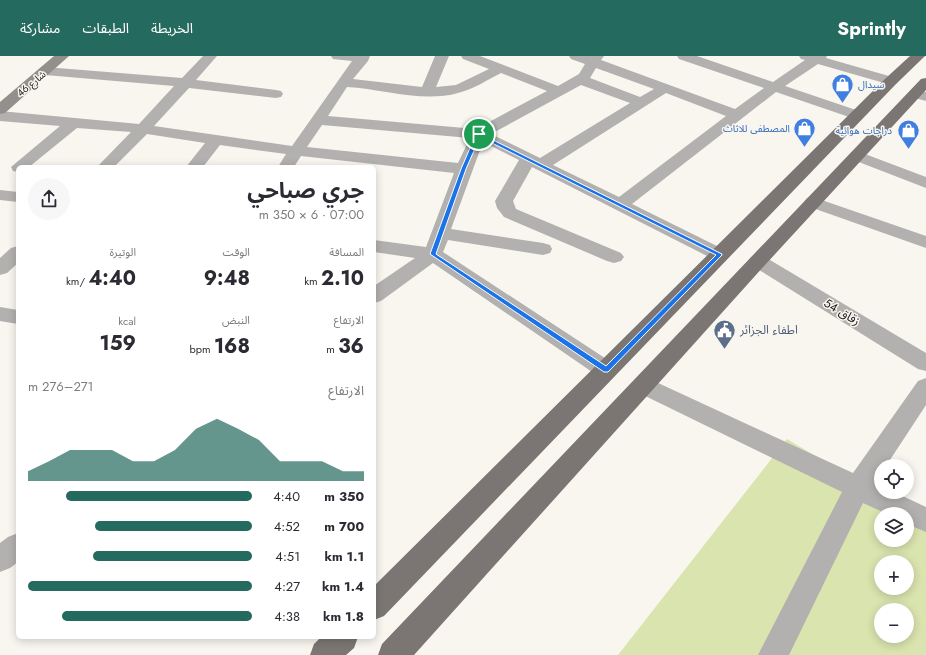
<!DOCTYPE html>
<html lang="ar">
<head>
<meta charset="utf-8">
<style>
  :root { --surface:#fff; --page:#f7f7f7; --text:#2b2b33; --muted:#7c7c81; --accent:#256a5e }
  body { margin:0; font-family:Jost,"Noto Sans Arabic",sans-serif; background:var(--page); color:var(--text); direction:rtl; height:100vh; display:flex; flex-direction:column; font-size:15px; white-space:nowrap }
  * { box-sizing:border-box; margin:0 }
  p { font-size:13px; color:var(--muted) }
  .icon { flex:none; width:22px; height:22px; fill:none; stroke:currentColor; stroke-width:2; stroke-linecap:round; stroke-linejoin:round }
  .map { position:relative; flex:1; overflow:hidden; direction:ltr }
  .details { position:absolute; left:16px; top:109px; width:360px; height:474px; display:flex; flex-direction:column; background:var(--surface); border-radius:6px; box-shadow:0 2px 10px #0003; direction:rtl }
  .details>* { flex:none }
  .controls { position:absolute; left:874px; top:403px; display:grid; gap:8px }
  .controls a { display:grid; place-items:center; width:40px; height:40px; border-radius:50%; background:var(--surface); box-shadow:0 2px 10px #0003; font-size:20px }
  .pin { position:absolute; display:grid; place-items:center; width:34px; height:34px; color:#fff; margin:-17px; border:2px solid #fff; border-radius:50%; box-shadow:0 1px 4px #0007 }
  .round { display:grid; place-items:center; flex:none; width:42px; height:42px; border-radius:21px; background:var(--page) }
  .headline { display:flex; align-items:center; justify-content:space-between; height:68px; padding:0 12px }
  h1 { font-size:22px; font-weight:700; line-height:30px }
  .metrics { display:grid; grid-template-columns:repeat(3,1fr); gap:6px; height:68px; padding:4px 12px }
  .metrics div { display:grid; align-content:center }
  .metrics b { font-size:20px; font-weight:700 }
  .metrics small { font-size:11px; font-weight:400 }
  .metrics p { font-size:11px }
  .chart { height:112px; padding:8px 12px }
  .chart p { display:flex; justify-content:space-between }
  .chart svg { width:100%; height:72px; margin-top:4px; fill:var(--accent); opacity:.7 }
  ul { padding:0 12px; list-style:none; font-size:13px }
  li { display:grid; grid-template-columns:64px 48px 1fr; align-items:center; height:30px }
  li i { height:10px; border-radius:5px; background:var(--accent) }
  header { display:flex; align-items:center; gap:24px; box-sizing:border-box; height:56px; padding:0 20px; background:var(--accent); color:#fff }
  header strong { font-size:19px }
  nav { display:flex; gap:22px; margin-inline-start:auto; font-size:14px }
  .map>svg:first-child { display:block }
  .green { fill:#dae4af; fill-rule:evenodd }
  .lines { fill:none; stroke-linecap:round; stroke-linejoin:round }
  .street { fill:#b3b1af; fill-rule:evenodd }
  .secondary { fill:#928f8c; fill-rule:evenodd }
  .primary { fill:#7b7673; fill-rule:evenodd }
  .route { fill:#1a73e8; stroke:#fff; fill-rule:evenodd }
  .labels { text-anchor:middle; stroke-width:3; stroke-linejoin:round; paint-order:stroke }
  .far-street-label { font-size:10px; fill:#1a1917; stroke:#f9f6f0 }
  .far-shop-label { font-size:10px; fill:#366cbe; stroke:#f9f6f0; text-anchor:end }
  .street-label { font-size:12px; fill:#1a1917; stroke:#f9f6f0 }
  .service-label { font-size:12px; fill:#4e5e75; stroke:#f9f6f0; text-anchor:start }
</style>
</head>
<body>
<header>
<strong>Sprintly</strong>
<nav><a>الخريطة</a><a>الطبقات</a><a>مشاركة</a></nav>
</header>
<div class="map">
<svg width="926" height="599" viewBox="0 0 926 599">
  <rect width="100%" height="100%" fill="#f9f6f0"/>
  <path class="green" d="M787,383L926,466V599H618ZM881,458H907V484H881ZM881,506H907V532H881ZM881,554H907V580H881Z"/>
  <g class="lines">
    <path class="street" d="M203,0H217L196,24L276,34L281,35L283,38L281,41L276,42L189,32L154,70L292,90L352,5L333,3L331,0H370L368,5L353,23L422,31L435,0H449L436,31L456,29L489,13L463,3L461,0H480L558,30L579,18L585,8L571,3L569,0H604L601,4L735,53L764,32L679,3L677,0H697L773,26L805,4L801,3L799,0H827L826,2L896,22L898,25L896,28L891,29L818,8L785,30L862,56L865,59L862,62L857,64L852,62L776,36L632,148L727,195L730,199L727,203L720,205L713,203L532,111L513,145L516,153L621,197L624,201L621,205L614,207L607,205L504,161L497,152L495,145L519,104L483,86L451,173L543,187L550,189L552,193L550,197L543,199L448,184L443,196L614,308L617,314L614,320L606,322L598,320L433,207L381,245L374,247V230L415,202L374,196V184L426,191L454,117L301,100L294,111H278L286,98L220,89L203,111H186L205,87L147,78L114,111H97L131,76L77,72L29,111H18V116L13,115L11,111L60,70L0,65V55L139,68L174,30L45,19L40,18L38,15L40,12L45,11L182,22ZM596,12L654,33L640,41L590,22ZM501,17L547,35L476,73L328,60L347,31C383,33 423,47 458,37C474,33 487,24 501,17ZM581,29L630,47L540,102L491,78ZM666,37L726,60L619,141L553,109ZM322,69L470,82L458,107L307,91Z
      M916,34L926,36V45L911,41L909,38L911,35Z
      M857,95L926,121V132L851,103L849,100L851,97Z
      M0,134L18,136V146L0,144Z
      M813,141L926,180V192L807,150L804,146L807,142Z
      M18,190V207L7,217L0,219V202L11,192Z
      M758,199L765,201L926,297V315L918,313L751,209L748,205L751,201Z
      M0,251L18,254V268L0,265Z
      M643,320L853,417L918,325L926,322V349L886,410H881V418L875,427L881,430V436H894L926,451V476L907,468V458H887L863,447L789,599H758L842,436L635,335L632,329L635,323Z
      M18,477V506L10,512L0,516V487L8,481Z"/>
    <path class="secondary" d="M54,0H69L5,57L0,58V46Z"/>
    <path class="primary" d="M910,0H925L896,28L384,560L374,564V530L886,22Z
      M926,22V34L765,209L414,599H378L382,588L921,23Z
      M321,581H358L354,592L346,599H310L314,588Z"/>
  </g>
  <path class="route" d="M479,77L722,198V199L608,316H604L430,198L461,113L476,78ZM480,81L716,199L606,310L436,198L466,113Z"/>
  <defs>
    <symbol id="shop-pin" viewBox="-11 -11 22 30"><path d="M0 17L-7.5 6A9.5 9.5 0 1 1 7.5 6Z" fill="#3f7fe0" stroke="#f9f6f0"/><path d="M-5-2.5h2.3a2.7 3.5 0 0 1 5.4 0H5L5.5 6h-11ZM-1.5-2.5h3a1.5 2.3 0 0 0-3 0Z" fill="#fff"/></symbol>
    <symbol id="civic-pin" viewBox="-11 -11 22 30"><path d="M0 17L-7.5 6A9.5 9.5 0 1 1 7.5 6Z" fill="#5c6f8a" stroke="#f9f6f0"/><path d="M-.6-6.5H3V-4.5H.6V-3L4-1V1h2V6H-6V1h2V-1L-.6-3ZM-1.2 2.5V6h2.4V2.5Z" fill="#fff"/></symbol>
  </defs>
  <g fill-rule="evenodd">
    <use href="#shop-pin" x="830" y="16" width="25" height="34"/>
    <use href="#shop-pin" x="792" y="60" width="25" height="34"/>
    <use href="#shop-pin" x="896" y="62" width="25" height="34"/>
    <use href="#civic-pin" x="712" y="262" width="25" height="34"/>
  </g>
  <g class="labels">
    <g class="far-street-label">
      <text transform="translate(31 27) rotate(-40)" y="4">شارع 46</text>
    </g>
    <g class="far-shop-label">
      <text x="858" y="32" text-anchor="start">سيدال</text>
      <text x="790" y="76">المصطفى للاثاث</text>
      <text x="892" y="78">دراجات هوائية</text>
    </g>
    <g class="street-label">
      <text transform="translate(842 256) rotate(31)" y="4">زقاق 54</text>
    </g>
    <g class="service-label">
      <text x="740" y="278">اطفاء الجزائر</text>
    </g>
  </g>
</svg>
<div class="controls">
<a><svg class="icon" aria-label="locate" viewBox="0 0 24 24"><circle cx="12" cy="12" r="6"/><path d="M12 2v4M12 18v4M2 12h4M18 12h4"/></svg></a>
<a><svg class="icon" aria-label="layers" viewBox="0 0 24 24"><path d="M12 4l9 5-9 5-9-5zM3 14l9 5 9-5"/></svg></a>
<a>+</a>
<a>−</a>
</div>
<div class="pin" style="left:479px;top:78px;background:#1e9e55"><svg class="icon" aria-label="arrive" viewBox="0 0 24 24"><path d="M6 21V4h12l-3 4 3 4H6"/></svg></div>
<section class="details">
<div class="headline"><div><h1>جري صباحي</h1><p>07:00 · 6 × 350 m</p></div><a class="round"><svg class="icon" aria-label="share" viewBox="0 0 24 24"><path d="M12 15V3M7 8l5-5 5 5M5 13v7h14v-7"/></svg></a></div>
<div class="metrics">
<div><p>المسافة</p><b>2.10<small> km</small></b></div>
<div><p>الوقت</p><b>9:48</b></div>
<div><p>الوتيرة</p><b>4:40<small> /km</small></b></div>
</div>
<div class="metrics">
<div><p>الارتفاع</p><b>36<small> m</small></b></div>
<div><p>النبض</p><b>168<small> bpm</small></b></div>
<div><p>kcal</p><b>159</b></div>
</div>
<div class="chart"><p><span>الارتفاع</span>271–276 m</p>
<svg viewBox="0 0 160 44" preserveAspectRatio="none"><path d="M0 44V38L10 32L20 25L30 25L40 25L50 32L60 32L70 25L80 12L90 6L100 12L110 19L120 32L130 32L140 32L150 38L160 38V44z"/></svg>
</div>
<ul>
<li><b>350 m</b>4:40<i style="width:83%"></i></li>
<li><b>700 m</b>4:52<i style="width:70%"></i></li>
<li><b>1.1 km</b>4:51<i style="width:71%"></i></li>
<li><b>1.4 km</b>4:27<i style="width:100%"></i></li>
<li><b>1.8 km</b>4:38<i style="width:85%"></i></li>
</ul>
</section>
</div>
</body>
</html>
